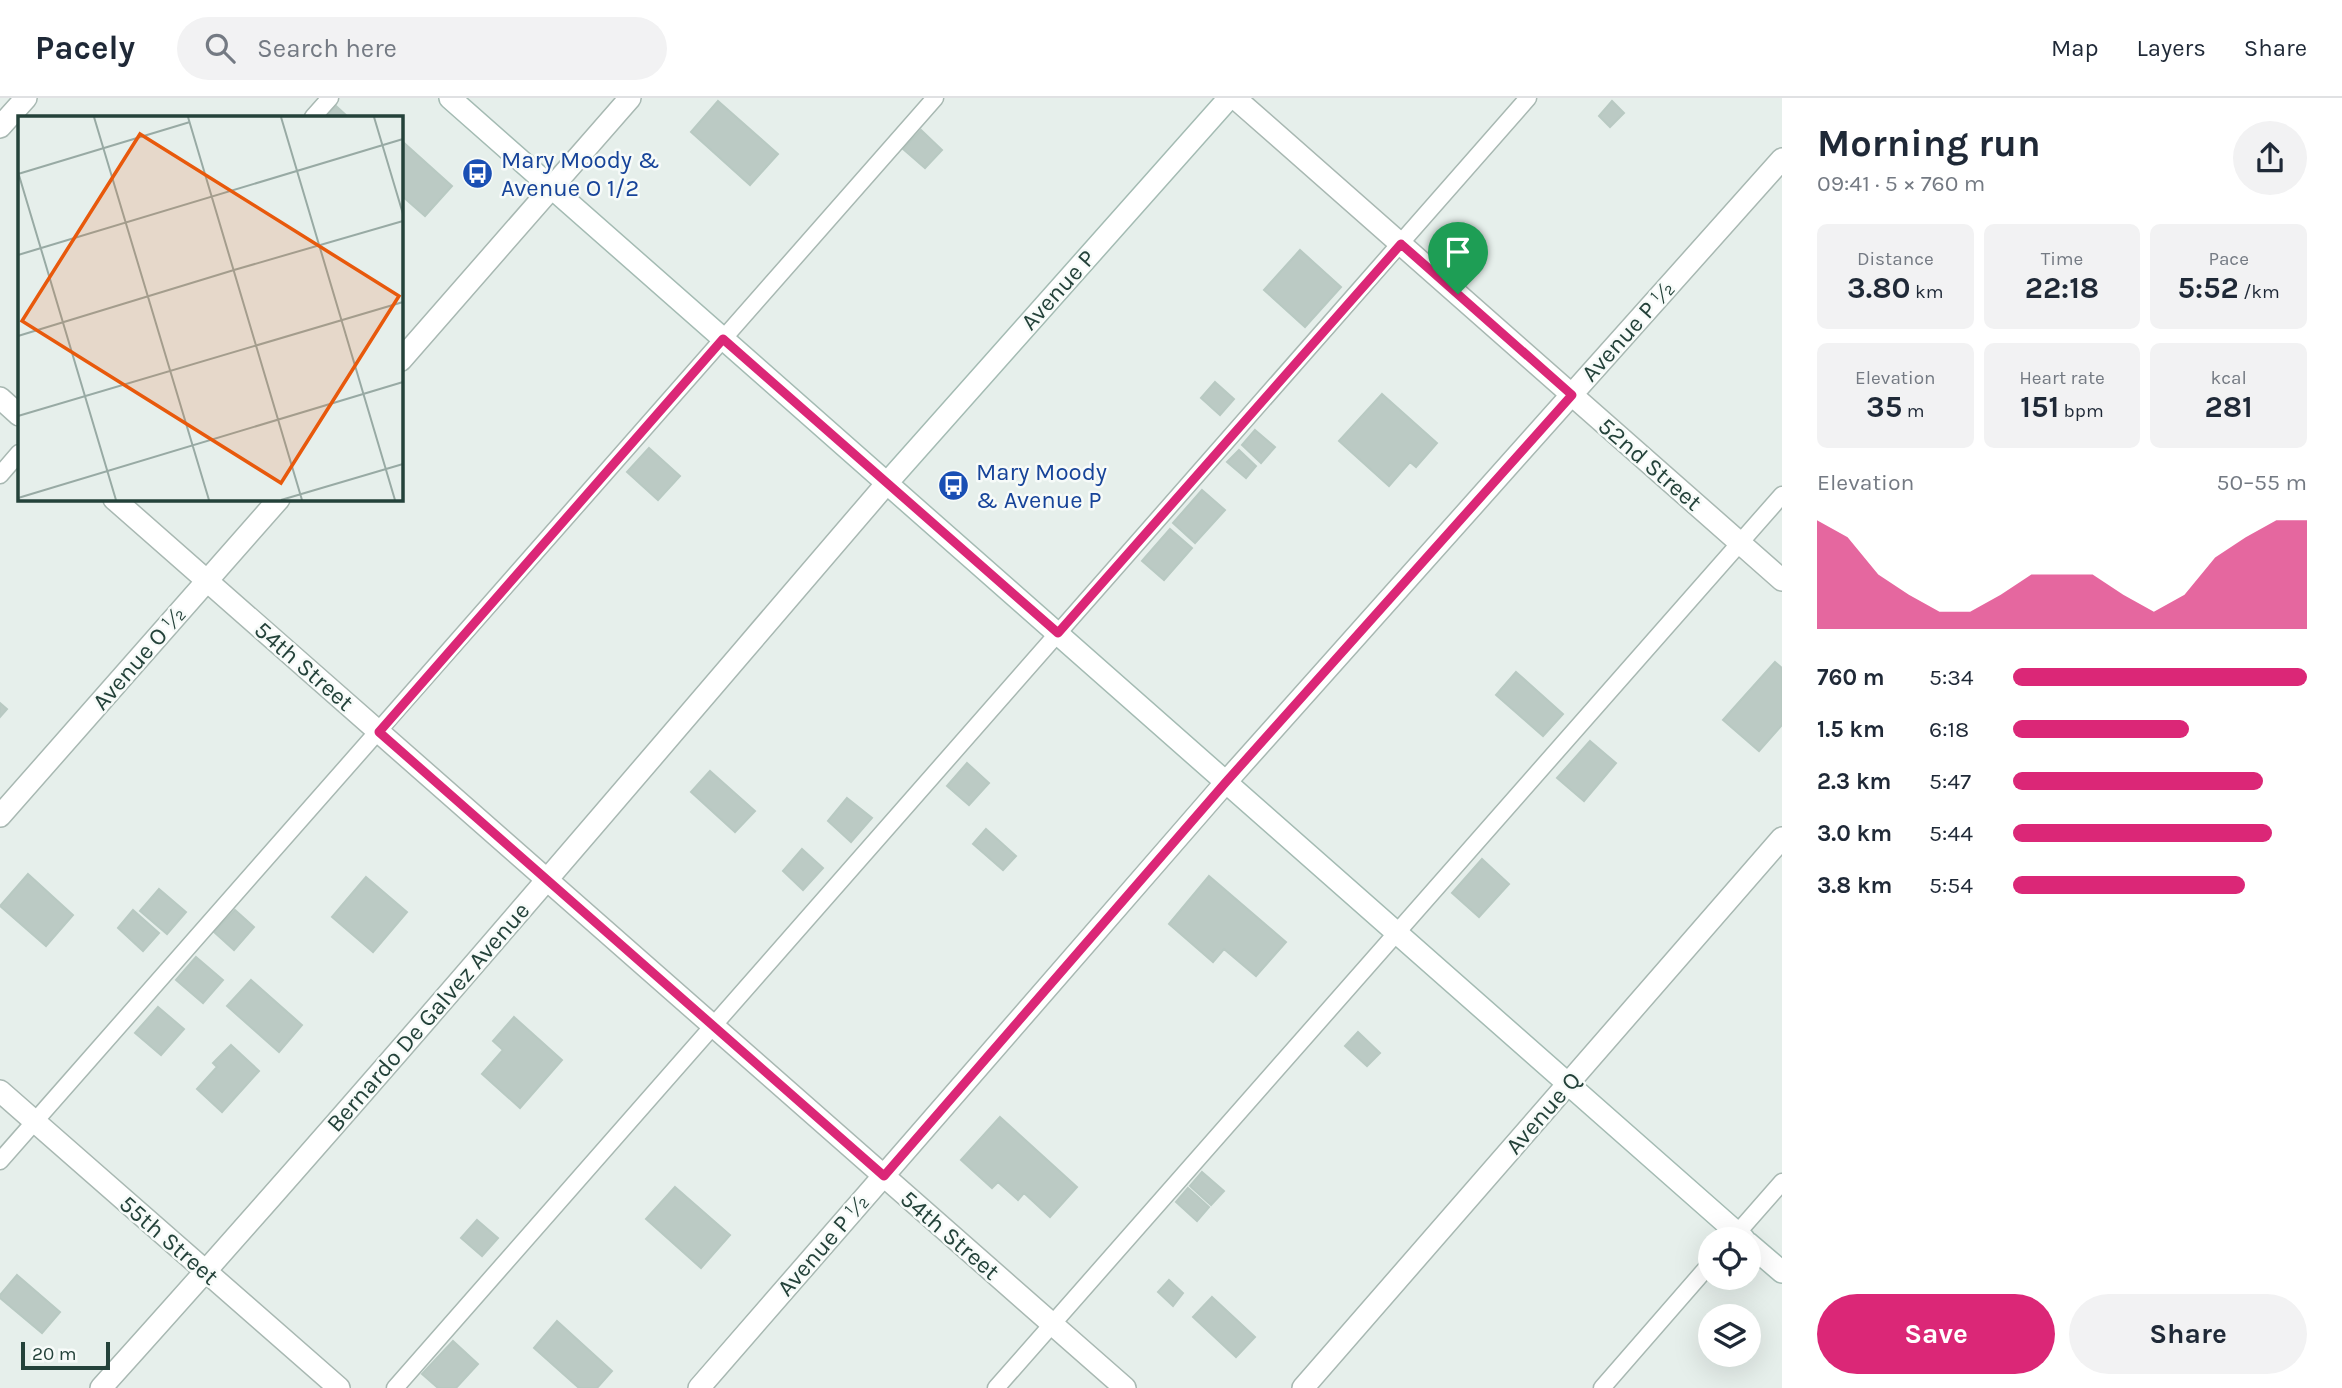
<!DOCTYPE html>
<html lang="en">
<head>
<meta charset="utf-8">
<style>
  :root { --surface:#fff; --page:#f2f2f3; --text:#1f2937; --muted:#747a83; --line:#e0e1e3; --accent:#db2777 }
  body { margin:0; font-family:Karla,sans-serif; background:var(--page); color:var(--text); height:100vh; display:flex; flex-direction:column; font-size:26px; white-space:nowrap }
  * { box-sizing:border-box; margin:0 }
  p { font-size:23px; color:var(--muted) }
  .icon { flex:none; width:38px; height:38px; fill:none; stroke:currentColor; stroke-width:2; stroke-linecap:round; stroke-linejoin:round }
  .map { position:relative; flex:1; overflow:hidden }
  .panel { display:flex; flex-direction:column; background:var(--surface); width:560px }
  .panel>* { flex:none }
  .buttons { position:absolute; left:1698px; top:1129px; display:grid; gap:14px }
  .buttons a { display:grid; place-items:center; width:63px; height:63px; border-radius:50%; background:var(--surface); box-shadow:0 7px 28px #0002; font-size:35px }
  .scale { position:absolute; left:21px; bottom:18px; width:89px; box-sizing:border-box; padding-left:7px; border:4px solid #24423a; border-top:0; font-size:19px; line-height:24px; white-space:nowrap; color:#24423a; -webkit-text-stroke:5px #f7fbf9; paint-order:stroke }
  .pin { position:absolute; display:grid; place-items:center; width:60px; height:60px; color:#fff; margin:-72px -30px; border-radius:50% 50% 50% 0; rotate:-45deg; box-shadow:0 0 7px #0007 }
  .pin .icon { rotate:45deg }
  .round { display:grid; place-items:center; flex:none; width:74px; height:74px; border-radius:37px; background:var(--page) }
  .headline { display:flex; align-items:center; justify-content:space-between; height:119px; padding:0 35px }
  h1 { font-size:38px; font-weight:700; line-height:52px }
  .metrics { display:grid; grid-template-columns:repeat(3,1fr); gap:10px; height:119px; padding:7px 35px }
  .metrics div { display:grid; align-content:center; border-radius:10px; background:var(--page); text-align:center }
  .metrics b { font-size:30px; font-weight:700 }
  .metrics small { font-size:19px; font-weight:400 }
  .metrics p { font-size:19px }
  .chart { height:196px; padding:14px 35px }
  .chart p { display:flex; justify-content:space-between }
  .chart svg { width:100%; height:126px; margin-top:7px; fill:var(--accent); opacity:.7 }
  .primary-button { display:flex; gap:14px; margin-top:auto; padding:14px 35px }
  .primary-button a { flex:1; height:80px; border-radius:42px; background:var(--accent); color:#fff; font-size:28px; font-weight:700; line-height:80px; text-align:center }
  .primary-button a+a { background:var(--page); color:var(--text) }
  ul { padding:0 35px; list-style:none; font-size:23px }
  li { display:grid; grid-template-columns:112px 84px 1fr; align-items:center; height:52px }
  li i { height:18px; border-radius:9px; background:var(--accent) }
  header { display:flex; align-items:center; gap:42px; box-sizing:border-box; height:98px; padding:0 35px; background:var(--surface); border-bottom:2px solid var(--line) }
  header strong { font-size:33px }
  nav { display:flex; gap:38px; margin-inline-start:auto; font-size:24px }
  .search { width:490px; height:63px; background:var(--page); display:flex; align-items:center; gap:18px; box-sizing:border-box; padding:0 24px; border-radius:38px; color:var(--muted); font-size:26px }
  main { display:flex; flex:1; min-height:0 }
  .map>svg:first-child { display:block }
  .building { fill:#bbcac4; stroke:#b8c9c2; stroke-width:2 }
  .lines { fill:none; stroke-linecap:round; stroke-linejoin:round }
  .service-casing { stroke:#a8b8b2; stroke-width:19 }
  .minor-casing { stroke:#a8b8b2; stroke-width:24 }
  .tertiary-casing { stroke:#a8b8b2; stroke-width:24 }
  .secondary-casing { stroke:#a4bbb3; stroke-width:24 }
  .service { stroke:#fff; stroke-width:16 }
  .minor { stroke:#fff; stroke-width:21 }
  .tertiary { stroke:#fff; stroke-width:21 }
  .secondary { stroke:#fff; stroke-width:21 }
  .route-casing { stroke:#fff; stroke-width:14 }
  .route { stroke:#db2777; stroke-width:9 }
  .labels { text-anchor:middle; stroke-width:5; stroke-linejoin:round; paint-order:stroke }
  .transit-label { font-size:24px; fill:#164399; stroke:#f7fbf9; text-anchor:start }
  .street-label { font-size:24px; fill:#24423a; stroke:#f7fbf9 }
  .inset-road { fill:none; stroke:#98aaa4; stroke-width:2 }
  .view { fill:#e8590c; fill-opacity:0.15; stroke:#e8590c; stroke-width:3.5 }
  .inset-edge { fill:none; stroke:#24423a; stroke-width:3.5 }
</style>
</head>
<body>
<header>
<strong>Pacely</strong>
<div class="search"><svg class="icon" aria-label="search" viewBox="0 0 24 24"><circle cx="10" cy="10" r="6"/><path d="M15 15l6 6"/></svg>Search here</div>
<nav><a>Map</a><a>Layers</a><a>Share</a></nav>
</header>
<main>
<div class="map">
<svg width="1782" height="1290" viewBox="0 0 1782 1290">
  <rect width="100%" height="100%" fill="#e6efeb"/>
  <path class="building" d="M718,3L778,56L750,87L691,34Z
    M1612,3L1624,15L1610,29L1599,18Z
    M336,8L348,19H326Z
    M921,32L942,52L925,70L903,51Z
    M403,44L452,88L425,118L401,97V47Z
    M1300,152L1341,189L1305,229L1264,192Z
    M1215,284L1234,301L1220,317L1201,300Z
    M1382,296L1437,345L1416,369L1410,364L1389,388L1339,343Z
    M1255,332L1275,349L1261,365L1242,347Z
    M649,350L680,378L658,402L627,374Z
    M1239,352L1256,368L1246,380L1227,364Z
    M1202,392L1225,412L1195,445L1173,425Z
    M1170,431L1192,450L1164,482L1142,463Z
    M1775,564L1782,570V627L1759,653L1723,622Z
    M1516,574L1563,616L1543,638L1496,597Z
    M0,605L7,611L0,619Z
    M1590,643L1616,665L1584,703L1557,680Z
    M967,665L989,685L969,707L947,688Z
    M710,673L755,713L735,734L691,694Z
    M847,700L872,720L851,744L828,723Z
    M986,731L1016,758L1003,772L973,746Z
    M802,751L823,770L803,792L783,773Z
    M1482,761L1509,786L1479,819L1452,795Z
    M28,776L73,817L46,848L0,808Z
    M1209,778L1286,844L1256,878L1224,851L1213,864L1169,826Z
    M366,779L407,814L373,854L332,819Z
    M159,791L186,814L167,836L140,813Z
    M133,812L159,835L143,853L118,830Z
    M235,812L254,829L234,852L214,834Z
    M196,859L223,882L203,905L176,882Z
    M251,882L302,927L279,954L227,908Z
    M158,909L184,931L161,957L135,935Z
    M514,919L562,962L520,1010L482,976L503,952L493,943Z
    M1358,934L1380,955L1367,968L1345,948Z
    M231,947L259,973L222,1014L197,991L217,969L213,965Z
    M1000,1019L1077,1089L1050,1119L1024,1095L1018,1102L998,1084L992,1090L961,1062Z
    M1202,1074L1224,1093L1211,1107L1190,1088Z
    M675,1089L730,1137L701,1170L646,1121Z
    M1188,1090L1209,1109L1197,1123L1176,1104Z
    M477,1122L498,1140L482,1158L461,1140Z
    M17,1177L60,1214L42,1235L0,1200V1197Z
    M1169,1182L1183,1195L1173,1208L1158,1194Z
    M1212,1199L1255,1239L1236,1259L1193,1219Z
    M557,1223L612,1273L597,1290H579L534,1250Z
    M453,1243L478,1266L456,1290H438L422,1276Z"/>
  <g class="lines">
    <defs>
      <path id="service" d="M313,19L330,0
        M0,377L19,355
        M0,1063L935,0
        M1732,1141L1782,1084
        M395,1290L1528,0
        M996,1290L1782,397
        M1602,1290L1710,1166"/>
      <path id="minor" d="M1235,0L1782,482
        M0,29L26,0
        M401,262L630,0
        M0,300L19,317
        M114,401L1125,1290
        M0,718L279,401
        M0,993L339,1290
        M101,1290C369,993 627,688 887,385
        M699,1290L1226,684L1782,61"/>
      <path id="tertiary" d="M1303,1290L1782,740"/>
      <path id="secondary" d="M450,0L1744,1141
        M887,385L1229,0
        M1748,1145L1782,1174"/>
    </defs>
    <use href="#service" class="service-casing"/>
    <use href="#minor" class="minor-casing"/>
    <use href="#tertiary" class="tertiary-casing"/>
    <use href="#secondary" class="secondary-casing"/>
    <use href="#service" class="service"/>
    <use href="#minor" class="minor"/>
    <use href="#tertiary" class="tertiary"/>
    <use href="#secondary" class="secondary"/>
  </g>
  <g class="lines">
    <defs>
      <path id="route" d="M1401,146L1572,297L1226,684L884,1078L379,634L723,241L1058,535Z"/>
    </defs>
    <use href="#route" class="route-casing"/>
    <use href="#route" class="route"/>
  </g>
  <defs>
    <symbol id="bus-disc" viewBox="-11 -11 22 22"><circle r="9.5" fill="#1a4fb4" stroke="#f7fbf9"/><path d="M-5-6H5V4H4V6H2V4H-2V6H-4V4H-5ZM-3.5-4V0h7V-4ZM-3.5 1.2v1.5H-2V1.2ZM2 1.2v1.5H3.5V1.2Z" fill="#fff"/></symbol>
  </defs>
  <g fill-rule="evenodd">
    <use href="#bus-disc" x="460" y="58" width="35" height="35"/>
    <use href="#bus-disc" x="936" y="370" width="35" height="35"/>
  </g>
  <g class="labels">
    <g class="transit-label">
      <text x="501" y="70">Mary Moody &amp;<tspan x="501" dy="28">Avenue O 1/2</tspan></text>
      <text x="976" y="382">Mary Moody<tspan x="976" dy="28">&amp; Avenue P</tspan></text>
    </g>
    <g class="street-label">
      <text transform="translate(1058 192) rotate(-48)" y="8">Avenue P</text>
      <text transform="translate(1628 233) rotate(-48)" y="8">Avenue P ½</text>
      <text transform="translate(1650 366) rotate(41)" y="8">52nd Street</text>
      <text transform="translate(139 560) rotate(-49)" y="8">Avenue O ½</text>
      <text transform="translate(304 568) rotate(41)" y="8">54th Street</text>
      <text transform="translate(428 919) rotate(-49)" y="8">Bernardo De Galvez Avenue</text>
      <text transform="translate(1543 1015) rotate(-49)" y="8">Avenue Q</text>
      <text transform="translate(950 1137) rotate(41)" y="8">54th Street</text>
      <text transform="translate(169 1142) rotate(41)" y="8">55th Street</text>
      <text transform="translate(823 1147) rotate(-49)" y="8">Avenue P ½</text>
    </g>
  </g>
  <g transform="translate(18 18)">
    <rect width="385" height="385" fill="#e6efeb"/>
    <path class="inset-road" d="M76,1L191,384M170,1L284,384M263,1L377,384M356,1L385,98M0,56L98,384M0,58L172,6M0,139L385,23M216,154L385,105M0,220L216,154M0,300L385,186M0,382L385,266M263,384L385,348"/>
    <path class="view" d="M122,18L381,180L263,367L4,205Z"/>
    <rect width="385" height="385" class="inset-edge"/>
  </g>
</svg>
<div class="buttons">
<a><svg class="icon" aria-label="locate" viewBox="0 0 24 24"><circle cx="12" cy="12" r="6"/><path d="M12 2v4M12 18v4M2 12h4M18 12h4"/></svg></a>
<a><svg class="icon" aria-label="layers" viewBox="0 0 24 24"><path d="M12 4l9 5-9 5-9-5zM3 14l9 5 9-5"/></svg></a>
</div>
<div class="scale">20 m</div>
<div class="pin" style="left:1458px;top:196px;background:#1e9e55"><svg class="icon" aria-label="arrive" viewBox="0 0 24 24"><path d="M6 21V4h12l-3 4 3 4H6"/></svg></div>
</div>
<section class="panel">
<div class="headline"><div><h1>Morning run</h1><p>09:41 · 5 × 760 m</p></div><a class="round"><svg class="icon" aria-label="share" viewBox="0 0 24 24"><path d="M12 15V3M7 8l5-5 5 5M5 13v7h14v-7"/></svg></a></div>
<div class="metrics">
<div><p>Distance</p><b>3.80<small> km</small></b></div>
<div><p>Time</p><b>22:18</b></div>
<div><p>Pace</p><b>5:52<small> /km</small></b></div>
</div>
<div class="metrics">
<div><p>Elevation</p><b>35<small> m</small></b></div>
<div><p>Heart rate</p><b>151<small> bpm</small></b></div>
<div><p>kcal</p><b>281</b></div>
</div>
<div class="chart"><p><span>Elevation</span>50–55 m</p>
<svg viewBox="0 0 160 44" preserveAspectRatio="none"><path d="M0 44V6L10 12L20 25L30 32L40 38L50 38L60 32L70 25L80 25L90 25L100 32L110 38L120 32L130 19L140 12L150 6L160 6V44z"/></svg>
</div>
<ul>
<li><b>760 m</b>5:34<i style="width:100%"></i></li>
<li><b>1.5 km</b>6:18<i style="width:60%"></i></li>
<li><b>2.3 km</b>5:47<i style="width:85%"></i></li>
<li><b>3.0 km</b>5:44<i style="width:88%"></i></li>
<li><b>3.8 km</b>5:54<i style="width:79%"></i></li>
</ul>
<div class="primary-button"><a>Save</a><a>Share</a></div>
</section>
</main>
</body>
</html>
